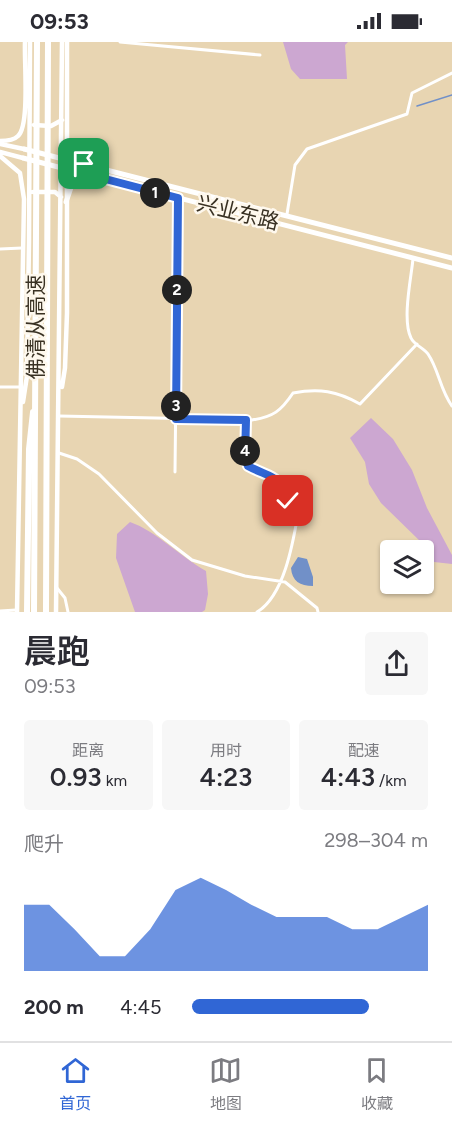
<!DOCTYPE html>
<html lang="zh">
<head>
<meta charset="utf-8">
<style>
  :root { --surface:#fff; --page:#f7f7f7; --text:#2b2b33; --muted:#7c7c81; --line:#e1e1e2; --accent:#3066d5 }
  body { margin:0; font-family:Figtree,"Noto Sans SC",sans-serif; background:var(--page); color:var(--text); height:100vh; display:flex; flex-direction:column; font-size:22px; white-space:nowrap }
  * { box-sizing:border-box; margin:0 }
  p { font-size:20px; color:var(--muted) }
  .icon { flex:none; width:33px; height:33px; fill:none; stroke:currentColor; stroke-width:2; stroke-linecap:round; stroke-linejoin:round }
  .map { position:relative; height:570px; overflow:hidden }
  .side { display:flex; flex-direction:column; background:var(--surface); flex:1 }
  .side>* { flex:none }
  .buttons { position:absolute; left:380px; top:498px; display:grid; gap:12px }
  .buttons a { display:grid; place-items:center; width:54px; height:54px; border-radius:6px; background:var(--surface); box-shadow:0 2px 4px #0004; font-size:30px }
  .pin { position:absolute; display:grid; place-items:center; width:51px; height:51px; color:#fff; margin:-26px; border-radius:12px; box-shadow:0 3px 9px #0006 }
  .km { position:absolute; width:30px; height:30px; margin:-15px; border-radius:50%; background:#222; color:#fff; font-size:16px; line-height:30px; text-align:center }
  .round { display:grid; place-items:center; flex:none; width:63px; height:63px; border-radius:6px; background:var(--page) }
  .headline { display:flex; align-items:center; justify-content:space-between; height:102px; padding:0 24px }
  h1 { font-size:33px; font-weight:600; line-height:45px }
  .metrics { display:grid; grid-template-columns:repeat(3,1fr); gap:9px; height:102px; padding:6px 24px }
  .metrics div { display:grid; align-content:center; border-radius:6px; background:var(--page); text-align:center }
  .metrics b { font-size:26px; font-weight:600 }
  .metrics small { font-size:16px; font-weight:400 }
  .metrics p { font-size:16px }
  .chart { height:168px; padding:12px 24px }
  .chart p { display:flex; justify-content:space-between }
  .chart svg { width:100%; height:108px; margin-top:6px; fill:var(--accent); opacity:.7 }
  ul { padding:0 24px; list-style:none; font-size:20px }
  li { display:grid; grid-template-columns:96px 72px 1fr; align-items:center; height:45px }
  li i { height:15px; border-radius:8px; background:var(--accent) }
  .status { display:flex; justify-content:space-between; align-items:center; height:42px; padding:0 30px; background:var(--surface); direction:ltr }
  .status svg { height:16px; fill:currentColor }
  .tab-bar { display:flex; justify-content:space-around; align-items:center; height:84px; border-top:2px solid var(--line); background:var(--surface); font-size:16px; color:var(--muted) }
  .tab-bar a { display:grid; justify-items:center; gap:3px }
  .tab-bar .active { color:var(--accent) }
  .map>svg:first-child { display:block }
  .green { fill:#cca7d1 }
  .water { fill:#7190c8 }
  .lines { fill:none; stroke-linecap:round; stroke-linejoin:round }
  .stream { stroke:#7190c8; stroke-width:1.5 }
  .street { stroke:#fff; stroke-width:3 }
  .secondary { stroke:#fff; stroke-width:4.5 }
  .primary { stroke:#fff; stroke-width:5 }
  .highway { stroke:#fff; stroke-width:6 }
  .route-casing { stroke:#fff; stroke-width:12 }
  .route { stroke:#3066d5; stroke-width:8 }
  .labels { text-anchor:middle; stroke-width:5; stroke-linejoin:round; paint-order:stroke }
  .street-label { font-size:21px; fill:#393123; stroke:#fef8ed }
</style>
</head>
<body>
<div class="status"><b>09:53</b><svg viewBox="0 0 49 12"><path d="M0 12V9h3v3zM5 12V6h3v6zM10 12V3h3v9zM15 12V0h3v12zM26 1h20v11H26zM47 4h2v5h-2z"/></svg></div>
<div class="map">
<svg width="452" height="570" viewBox="0 0 452 570">
  <rect width="100%" height="100%" fill="#e8d5b2"/>
  <path class="green" d="M283,0H348L345,3L347,37H300L291,27Z
    M371,376L393,397L412,428L427,466L452,513V522L434,520L423,502L381,461L369,442L365,420L350,396Z
    M130,480C156,489 181,515 206,529L208,552L205,568L202,570H135L116,516L117,492Z"/>
  <path class="water" d="M284,435L298,438L308,459L298,461L291,454Z
    M298,515L307,517L313,535V544C300,544 292,539 291,526Z"/>
  <g class="lines">
    <path class="stream" d="M417,64L452,53"/>
    <path class="street" d="M120,0L260,13
      M287,172L295,123L307,107L407,72L412,51L452,31
      M0,207L22,206
      M413,217C411,237 402,278 411,296C414,303 424,306 428,312C439,328 440,348 452,364
      M0,345H21
      M59,374L252,378C273,375 281,369 293,351C319,346 337,349 360,362L417,302
      M246,378L245,416L248,424L262,428L279,440L298,472C293,501 284,554 257,570
      M59,411L77,417L99,432L157,491L192,518L245,534L285,540L317,566L318,570
      M175,430L178,156
      M57,546L65,556L68,570
      M0,569L16,568"/>
    <path class="secondary" d="M34,83L51,84L62,78
      M0,99C6,99 14,98 18,94C30,84 24,17 25,0
      M0,102L24,107
      M0,110L23,116
      M0,114L20,131L24,157L17,570
      M33,150H55L61,155
      M62,345L65,326L67,271V0
      M23,360L27,334L29,200L30,0
      M56,570L62,0"/>
    <path class="primary" d="M68,104L75,112L93,122
      M24,107L452,216
      M23,116L452,226
      M66,160L73,140L94,137"/>
    <path class="highway" d="M27,570L29,407L33,370
      M34,570L37,0
      M46,570L48,0"/>
  </g>
  <g class="lines">
    <defs>
      <path id="route" d="M84,122L69,119L67,127L178,156L176,377L246,378L245,416L248,424C270,436 279,431 288,459"/>
    </defs>
    <use href="#route" class="route-casing"/>
    <use href="#route" class="route"/>
  </g>
  <g class="labels">
    <g class="street-label">
      <text transform="translate(238 171) rotate(14)" y="7">兴业东路</text>
      <text transform="translate(36 285) rotate(-90)" y="7">佛清从高速</text>
    </g>
  </g>
</svg>
<div class="buttons">
<a><svg class="icon" aria-label="layers" viewBox="0 0 24 24"><path d="M12 4l9 5-9 5-9-5zM3 14l9 5 9-5"/></svg></a>
</div>
<div class="pin" style="left:84px;top:122px;background:#1e9e55"><svg class="icon" aria-label="arrive" viewBox="0 0 24 24"><path d="M6 21V4h12l-3 4 3 4H6"/></svg></div>
<div class="pin" style="left:288px;top:459px;background:#d93025"><svg class="icon" aria-label="check" viewBox="0 0 24 24"><path d="M5 12l5 5 9-10"/></svg></div>
<b class="km" style="left:155px;top:151px">1</b>
<b class="km" style="left:177px;top:248px">2</b>
<b class="km" style="left:176px;top:364px">3</b>
<b class="km" style="left:245px;top:409px">4</b>
</div>
<section class="side">
<div class="headline"><div><h1>晨跑</h1><p>09:53</p></div><a class="round"><svg class="icon" aria-label="share" viewBox="0 0 24 24"><path d="M12 15V3M7 8l5-5 5 5M5 13v7h14v-7"/></svg></a></div>
<div class="metrics">
<div><p>距离</p><b>0.93<small> km</small></b></div>
<div><p>用时</p><b>4:23</b></div>
<div><p>配速</p><b>4:43<small> /km</small></b></div>
</div>
<div class="chart"><p><span>爬升</span>298–304 m</p>
<svg viewBox="0 0 160 44" preserveAspectRatio="none"><path d="M0 44V17L10 17L20 27L30 38L40 38L50 27L60 11L70 6L80 11L90 17L100 22L110 22L120 22L130 27L140 27L150 22L160 17V44z"/></svg>
</div>
<ul>
<li><b>200 m</b>4:45<i style="width:75%"></i></li>
</ul>
</section>
<nav class="tab-bar">
<a class="active"><svg class="icon" aria-label="home" viewBox="0 0 24 24"><path d="M3 11l9-7 9 7M6 9v11h12V9"/></svg>首页</a>
<a><svg class="icon" aria-label="map" viewBox="0 0 24 24"><path d="M3 6l6-2 6 2 6-2v14l-6 2-6-2-6 2zM9 4v14M15 6v14"/></svg>地图</a>
<a><svg class="icon" aria-label="saved" viewBox="0 0 24 24"><path d="M7 4h10v16l-5-4-5 4z"/></svg>收藏</a>
</nav>
</body>
</html>
